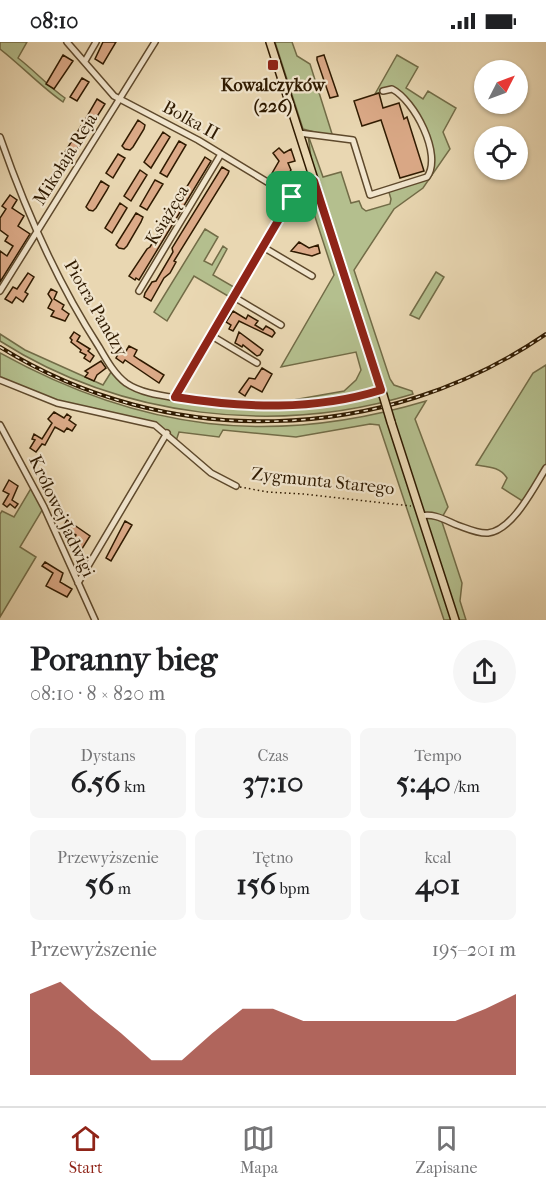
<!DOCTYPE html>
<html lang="pl">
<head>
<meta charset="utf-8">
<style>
  :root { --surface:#fff; --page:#f6f6f6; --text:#202124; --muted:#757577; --line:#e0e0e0; --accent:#8f2418 }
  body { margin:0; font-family:"IM FELL French Canon",serif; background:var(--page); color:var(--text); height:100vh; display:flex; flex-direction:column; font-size:22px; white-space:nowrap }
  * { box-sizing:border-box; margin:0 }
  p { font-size:20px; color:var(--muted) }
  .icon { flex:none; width:33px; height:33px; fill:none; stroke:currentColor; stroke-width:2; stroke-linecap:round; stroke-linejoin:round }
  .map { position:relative; height:578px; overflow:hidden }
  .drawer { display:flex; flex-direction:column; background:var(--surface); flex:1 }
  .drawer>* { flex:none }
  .needle { width:39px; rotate:48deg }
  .tools { position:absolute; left:474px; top:18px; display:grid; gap:12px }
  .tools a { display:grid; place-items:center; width:54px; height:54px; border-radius:50%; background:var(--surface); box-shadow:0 2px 4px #0004; font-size:30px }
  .pin { position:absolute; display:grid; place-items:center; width:51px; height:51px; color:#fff; margin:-26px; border-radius:12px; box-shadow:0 3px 9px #0006 }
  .round { display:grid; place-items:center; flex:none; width:63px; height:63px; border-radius:32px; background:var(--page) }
  .headline { display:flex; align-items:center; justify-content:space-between; height:102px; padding:0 30px }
  h1 { font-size:33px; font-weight:700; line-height:45px }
  .metrics { display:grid; grid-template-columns:repeat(3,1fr); gap:9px; height:102px; padding:6px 30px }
  .metrics div { display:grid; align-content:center; border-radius:9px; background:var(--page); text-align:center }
  .metrics b { font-size:30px; font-weight:700 }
  .metrics small { font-size:16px; font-weight:400 }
  .metrics p { font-size:16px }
  .chart { height:168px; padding:12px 30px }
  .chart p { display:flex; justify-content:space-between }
  .chart svg { width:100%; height:108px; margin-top:6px; fill:var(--accent); opacity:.7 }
  .status { display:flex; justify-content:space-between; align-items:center; height:42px; padding:0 30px; background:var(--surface); direction:ltr }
  .status svg { height:16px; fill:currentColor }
  .menu { display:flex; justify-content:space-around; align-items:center; height:84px; border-top:2px solid var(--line); background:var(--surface); font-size:16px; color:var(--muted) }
  .menu a { display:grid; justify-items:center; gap:3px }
  .menu .on { color:var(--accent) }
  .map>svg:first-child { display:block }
  .green { fill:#b4bf8e; stroke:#726c47; stroke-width:1.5 }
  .building { fill:#dcaa88; stroke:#2f1a00; stroke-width:1.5 }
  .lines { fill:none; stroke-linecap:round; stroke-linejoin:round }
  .minor-casing { stroke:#5e492c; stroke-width:8 }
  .major-casing { stroke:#2f1a00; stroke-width:10 }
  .path { stroke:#2f1a00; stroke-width:1.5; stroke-dasharray:1.5 3; stroke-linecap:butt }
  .minor { stroke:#f1e5cd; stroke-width:5 }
  .major { stroke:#e9d7b2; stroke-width:7 }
  .rail-casing { stroke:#2f1a00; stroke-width:4 }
  .rail { stroke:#f1e5cd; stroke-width:1.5; stroke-dasharray:4.5; stroke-linecap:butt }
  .major-bridge-casing { stroke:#2f1a00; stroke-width:10; stroke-linecap:butt }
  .major-bridge { stroke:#e9d7b2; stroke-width:7 }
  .route-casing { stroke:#fff; stroke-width:12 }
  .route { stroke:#8f2418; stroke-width:8 }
  .poi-dot { fill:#8f2418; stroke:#f1e5cd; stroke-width:2 }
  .labels { text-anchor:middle; stroke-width:4.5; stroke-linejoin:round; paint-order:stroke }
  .poi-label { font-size:18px; font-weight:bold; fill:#2f1a00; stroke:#f1e5cd }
  .street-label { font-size:18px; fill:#2f1a00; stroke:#f1e5cd }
</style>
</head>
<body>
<div class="status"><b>08:10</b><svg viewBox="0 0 49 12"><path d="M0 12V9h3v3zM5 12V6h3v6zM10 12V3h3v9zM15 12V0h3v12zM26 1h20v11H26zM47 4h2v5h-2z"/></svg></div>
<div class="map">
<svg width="546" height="578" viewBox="0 0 546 578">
  <rect width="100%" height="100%" fill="#e9d7b2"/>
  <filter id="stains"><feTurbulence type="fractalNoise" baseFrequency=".00333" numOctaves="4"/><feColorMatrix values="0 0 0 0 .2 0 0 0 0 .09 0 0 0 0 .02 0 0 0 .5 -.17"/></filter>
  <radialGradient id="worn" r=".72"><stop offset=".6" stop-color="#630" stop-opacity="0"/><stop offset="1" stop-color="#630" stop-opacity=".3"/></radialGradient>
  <path class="green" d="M0,0H27L18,16C35,29 48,44 65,56L63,60C40,44 22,24 0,7Z
    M275,0H292L297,14L310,22L333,95L303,87Z
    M397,13L418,25L406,46L423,57L428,49L456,66L443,90L450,107L423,146L394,167L354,228L390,337L394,343L412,349L413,352C277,394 121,376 0,299V292L25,308L103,343L113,327L127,341L164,353L259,364L344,349L356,338L361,328L356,310L281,325L334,233L305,144L311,140L373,335L376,332L314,139L308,93L323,135L341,130L351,161L359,159L362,166L366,169L390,162L391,157L388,147L427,135L431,114L419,77L392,47L375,52Z
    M205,187L218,195L204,219L212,223L223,204L227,207L213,233L239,248L233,257L194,234L167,279L154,270Z
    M436,230L444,235L419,277L410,273Z
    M0,311C141,389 272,405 426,359L415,377L448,465L441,477L462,541L460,559L466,578H444L379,383L370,382L296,395L223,388L219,395L179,390L176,399L160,386L65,363L0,338Z
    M546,323V426L524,460L502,446L507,436C500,425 489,425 476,423L533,331Z
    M33,443L44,465L20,505L36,515L0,575V472L2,469L14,475Z"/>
  <path class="building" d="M103,0H116L103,22L95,17Z
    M63,13L73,19L54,47L46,42Z
    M324,13L338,54L330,56L317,18V15Z
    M82,36L89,40L77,59L70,55Z
    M379,51L383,66L399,61L404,77L407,75L424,129L400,136L381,78L362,84L354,59Z
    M97,57L105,62L93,81L86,76Z
    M138,78L145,83L144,87L133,105L130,108L125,107L122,104Z
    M81,84L88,89L73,114L65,110Z
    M163,90L170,95L151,126L144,120Z
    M179,99L186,103L167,135L160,131Z
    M279,106L284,111L291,107L295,119L288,121L291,128L283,141L271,133L279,119L273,111Z
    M118,112L125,116L113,136L106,131Z
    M205,115L211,119L139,238L136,236L135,238L129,234L147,207L150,205Z
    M222,125L229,129L228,132L174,219L176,220L170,231L164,236L151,259L144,255L145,251L152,240L156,239L173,210L172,206Z
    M140,128L147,133L131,159L124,154Z
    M155,138L163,142L147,168L140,164Z
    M101,139L109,144L107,148L96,166L93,169L89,168L86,165Z
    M10,153L17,158L12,166L24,174L18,184L30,192L0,240V209L7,214L13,204L5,199L8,194L0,188V176L6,167L2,164Z
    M120,161L127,166L112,191L105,186Z
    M136,171L143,175L141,180L127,204L124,207L119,206L116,203Z
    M299,200L309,206L318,203L320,211L312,214L291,209Z
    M28,231L34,235L25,250L28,252L23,260L16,255L12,261L5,257L13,245L17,247Z
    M51,247L57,250L54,257L64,263L62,267L69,272L65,279L51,274L54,269L48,266L52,258L48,252Z
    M233,269L246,277L248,273L258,279L255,283L263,288L266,284L273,288L275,291L272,295L239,279L233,289L229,287L231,283L226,280Z
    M74,290L80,294L77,299L90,307L88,309L94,314L90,320L84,316L86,313L80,310L81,308L71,300L72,298L70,296Z
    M239,290L263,308L260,313L257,314L243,303L242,305L235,301Z
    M129,304L137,308L134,314L140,318L164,333L159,341L125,318L123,321L116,316L121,307L126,309Z
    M101,319L106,326L97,333L94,339L85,335L88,331L85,329Z
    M262,326L272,332L262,350L251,344L245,354L239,350L249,336L255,337Z
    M54,370L64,376L67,372L71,375L69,378L76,383L72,389L67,386L64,390L55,385L45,403L42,402L36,410L30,406L35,398L32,397L34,392L42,397L52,381L48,377Z
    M9,438L18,444L12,458L18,462L15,466L10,462L7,465L3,462L9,452L3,449Z
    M67,478L90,494L80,510L70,504L76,493L63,485Z
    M125,479L132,483L111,519L106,516Z
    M45,520L63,531L60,540L72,547L67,555L46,544L53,531L42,524Z"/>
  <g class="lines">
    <defs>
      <path id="minor" d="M67,0L114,54L198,98L292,155
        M85,19L96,0
        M299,91L353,98L370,153L427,135C443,113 414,58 392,47L383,49
        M0,95C25,167 57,240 99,305C106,317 114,332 126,341C142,352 165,354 183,357C249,367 317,368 381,348
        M263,205L312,234
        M0,249L155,0
        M139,249L221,112
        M234,255L281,283
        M212,294L257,321
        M0,338L57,361L155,383L211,431L236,444
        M175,355L292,155L314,139
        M0,383L44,465L95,578
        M421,474C434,471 445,478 457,483C466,486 478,492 488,491C513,488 534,445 546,426
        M78,541L167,391"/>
      <path id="major" d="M270,0L383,353
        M391,380L455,578"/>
    </defs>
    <use href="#minor" class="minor-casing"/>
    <use href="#major" class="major-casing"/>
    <path class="path" d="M240,445L268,450L303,452L411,464"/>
    <use href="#minor" class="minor"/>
    <use href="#major" class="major"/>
    <defs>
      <path id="rail" d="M0,305C167,409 384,403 546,292"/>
    </defs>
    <use href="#rail" class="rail-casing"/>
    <use href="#rail" class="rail"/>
    <defs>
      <path id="major-bridge" d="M383,353L391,380"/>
    </defs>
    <use href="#major-bridge" class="major-bridge-casing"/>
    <use href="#major-bridge" class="major-bridge"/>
  </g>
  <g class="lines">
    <defs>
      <path id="route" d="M314,139L381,348C314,369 244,366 175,355L292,155Z"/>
    </defs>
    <use href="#route" class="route-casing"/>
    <use href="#route" class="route"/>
  </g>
  <rect class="poi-dot" x="267" y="17" width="12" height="12" rx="3"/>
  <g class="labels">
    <g class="poi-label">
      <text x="273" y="49">Kowalczyków<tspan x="273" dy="21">(226)</tspan></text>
    </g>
    <g class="street-label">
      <text transform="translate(191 78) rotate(29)" y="6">Bolka II</text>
      <text transform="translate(65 117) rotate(-58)" y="6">Mikołaja Reja</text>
      <text transform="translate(167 173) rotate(-59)" y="6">Książęca</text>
      <text transform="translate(96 266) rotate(60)" y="6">Piotra Pandzy</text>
      <text transform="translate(323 439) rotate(6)" y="6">Zygmunta Starego</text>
      <text transform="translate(62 474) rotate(65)" y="6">Królowej Jadwigi</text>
    </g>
  </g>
  <rect width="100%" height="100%" filter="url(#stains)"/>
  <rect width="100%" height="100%" fill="url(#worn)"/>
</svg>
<div class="tools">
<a><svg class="needle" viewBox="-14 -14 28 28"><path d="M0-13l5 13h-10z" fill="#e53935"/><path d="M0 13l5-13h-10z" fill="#757577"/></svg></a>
<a><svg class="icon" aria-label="locate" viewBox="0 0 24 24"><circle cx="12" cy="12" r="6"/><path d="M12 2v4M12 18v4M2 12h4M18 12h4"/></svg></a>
</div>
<div class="pin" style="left:292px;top:155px;background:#1e9e55"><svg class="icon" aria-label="arrive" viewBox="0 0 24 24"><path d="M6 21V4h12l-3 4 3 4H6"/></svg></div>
</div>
<section class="drawer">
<div class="headline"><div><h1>Poranny bieg</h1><p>08:10 · 8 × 820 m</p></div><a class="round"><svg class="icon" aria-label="share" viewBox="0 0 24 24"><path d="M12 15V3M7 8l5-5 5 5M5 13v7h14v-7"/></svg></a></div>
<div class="metrics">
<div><p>Dystans</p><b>6.56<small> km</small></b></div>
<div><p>Czas</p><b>37:10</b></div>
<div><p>Tempo</p><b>5:40<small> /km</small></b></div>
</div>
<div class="metrics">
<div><p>Przewyższenie</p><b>56<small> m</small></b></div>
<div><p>Tętno</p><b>156<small> bpm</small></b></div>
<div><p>kcal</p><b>401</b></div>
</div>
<div class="chart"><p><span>Przewyższenie</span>195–201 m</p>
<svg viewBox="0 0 160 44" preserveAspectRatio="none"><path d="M0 44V11L10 6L20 17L30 27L40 38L50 38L60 27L70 17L80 17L90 22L100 22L110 22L120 22L130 22L140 22L150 17L160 11V44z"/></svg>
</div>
</section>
<nav class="menu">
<a class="on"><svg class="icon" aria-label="home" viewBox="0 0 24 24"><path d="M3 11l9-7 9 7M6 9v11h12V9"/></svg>Start</a>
<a><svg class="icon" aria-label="map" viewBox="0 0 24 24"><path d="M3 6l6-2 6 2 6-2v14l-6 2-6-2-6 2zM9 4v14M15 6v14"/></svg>Mapa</a>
<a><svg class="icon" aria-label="saved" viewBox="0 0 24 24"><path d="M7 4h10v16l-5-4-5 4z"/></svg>Zapisane</a>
</nav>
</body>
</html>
